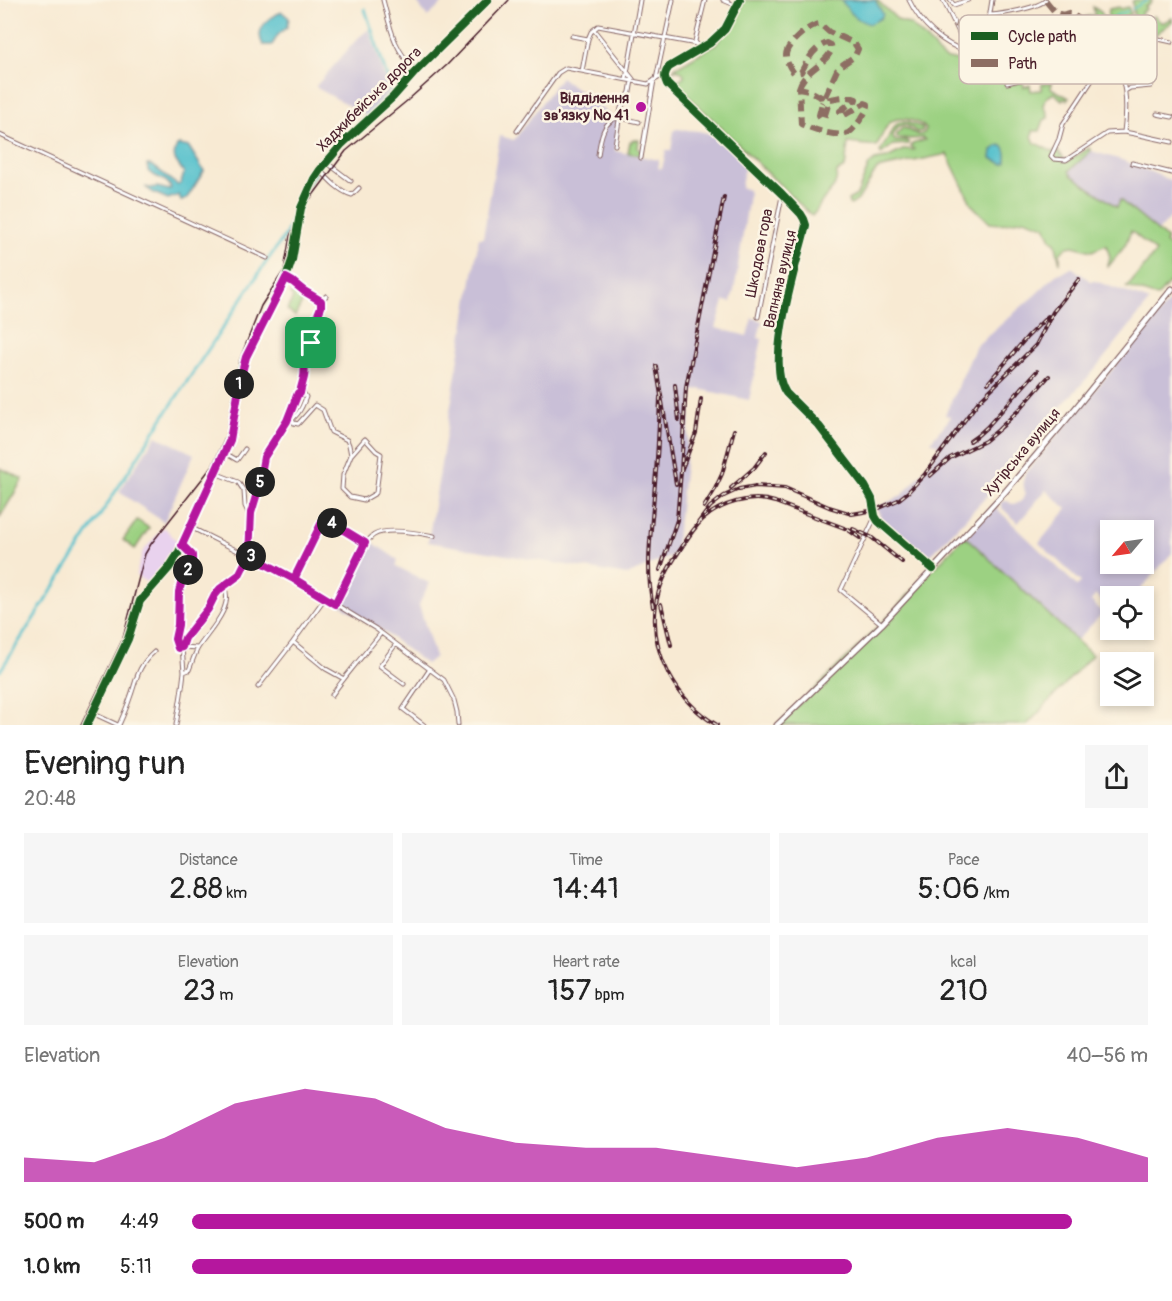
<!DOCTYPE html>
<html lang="en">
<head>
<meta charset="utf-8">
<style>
  :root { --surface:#fff; --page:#f6f6f6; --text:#222; --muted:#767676; --accent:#b5179e }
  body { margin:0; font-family:Pangolin,sans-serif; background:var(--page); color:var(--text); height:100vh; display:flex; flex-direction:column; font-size:22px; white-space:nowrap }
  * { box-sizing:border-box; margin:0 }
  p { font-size:20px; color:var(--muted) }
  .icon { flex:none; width:33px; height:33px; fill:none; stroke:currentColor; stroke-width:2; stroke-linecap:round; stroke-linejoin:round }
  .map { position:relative; height:725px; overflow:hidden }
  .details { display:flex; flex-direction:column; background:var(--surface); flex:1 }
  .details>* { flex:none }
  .needle { width:39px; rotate:241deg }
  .tools { position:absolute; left:1100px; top:520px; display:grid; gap:12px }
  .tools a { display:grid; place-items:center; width:54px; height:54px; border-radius:0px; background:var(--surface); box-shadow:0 3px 9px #0003; font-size:30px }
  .pin { position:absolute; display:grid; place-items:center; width:51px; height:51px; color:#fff; margin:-26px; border-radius:12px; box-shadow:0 3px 9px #0006 }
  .km { position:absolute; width:30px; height:30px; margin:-15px; border-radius:50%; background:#222; color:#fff; font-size:16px; line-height:30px; text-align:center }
  .round { display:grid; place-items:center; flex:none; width:63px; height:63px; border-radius:0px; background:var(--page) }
  .overview { display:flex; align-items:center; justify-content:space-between; height:102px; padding:0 24px }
  h1 { font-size:33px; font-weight:600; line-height:45px }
  .metrics { display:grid; grid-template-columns:repeat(3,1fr); gap:9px; height:102px; padding:6px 24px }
  .metrics div { display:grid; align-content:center; border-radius:0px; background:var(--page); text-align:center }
  .metrics b { font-size:30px; font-weight:600 }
  .metrics small { font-size:16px; font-weight:400 }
  .metrics p { font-size:16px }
  .chart { height:168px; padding:12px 24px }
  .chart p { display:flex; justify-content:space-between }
  .chart svg { width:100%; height:108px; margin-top:6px; fill:var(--accent); opacity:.7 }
  ul { padding:0 24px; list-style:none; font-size:20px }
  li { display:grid; grid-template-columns:96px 72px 1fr; align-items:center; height:45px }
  li i { height:15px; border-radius:8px; background:var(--accent) }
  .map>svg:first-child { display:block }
  .built { fill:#e9d2ee }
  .industrial { fill:#c9bfd7; fill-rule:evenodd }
  .green { fill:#9cd182; stroke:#737856; stroke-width:1.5 }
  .water { fill:#53c0cc; stroke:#4e707c; stroke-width:1.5 }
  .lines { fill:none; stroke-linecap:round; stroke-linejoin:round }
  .stream { stroke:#53c0cc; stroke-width:1.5 }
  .canal { stroke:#53c0cc; stroke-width:3 }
  .street-casing { stroke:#876666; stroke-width:5 }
  .secondary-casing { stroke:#876666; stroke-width:7 }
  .street { stroke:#fff; stroke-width:3 }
  .secondary { stroke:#fff; stroke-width:4.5 }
  .tram { stroke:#4a1f2b; stroke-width:1.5 }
  .rail-casing { stroke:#4a1f2b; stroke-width:4 }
  .rail { stroke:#fcf5e5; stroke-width:1.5; stroke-dasharray:4.5; stroke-linecap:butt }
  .quiet { stroke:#8d6e63; stroke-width:6; stroke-dasharray:12 6; stroke-linecap:butt }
  .cycleway-casing { stroke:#fcf5e5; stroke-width:11 }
  .cycleway { stroke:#1b5e20; stroke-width:8 }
  .route-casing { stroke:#fff; stroke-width:12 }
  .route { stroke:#b5179e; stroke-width:8 }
  .poi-dot { fill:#b5179e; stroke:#fcf5e5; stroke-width:2 }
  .labels { text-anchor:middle; stroke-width:5; stroke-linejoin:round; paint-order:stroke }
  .poi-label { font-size:15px; font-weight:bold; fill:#4a1f2b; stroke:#fcf5e5; text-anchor:end }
  .street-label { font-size:15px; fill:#4a1f2b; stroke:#fcf5e5 }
  .key { fill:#fcf5e5; stroke:#c7b5ad; stroke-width:1.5 }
  .key-label { font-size:16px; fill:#4a1f2b }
</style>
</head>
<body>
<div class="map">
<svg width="1172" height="725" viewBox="0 0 1172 725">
  <rect width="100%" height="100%" fill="#fcf5e5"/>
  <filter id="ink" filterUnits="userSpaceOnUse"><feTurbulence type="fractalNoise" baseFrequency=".0167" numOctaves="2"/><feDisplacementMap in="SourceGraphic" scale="12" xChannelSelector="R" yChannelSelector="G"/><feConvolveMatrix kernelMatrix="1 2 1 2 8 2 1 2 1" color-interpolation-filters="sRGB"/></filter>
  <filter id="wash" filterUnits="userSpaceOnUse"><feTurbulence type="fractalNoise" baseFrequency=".008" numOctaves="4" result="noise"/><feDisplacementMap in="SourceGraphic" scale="24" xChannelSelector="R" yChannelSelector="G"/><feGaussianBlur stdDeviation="1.35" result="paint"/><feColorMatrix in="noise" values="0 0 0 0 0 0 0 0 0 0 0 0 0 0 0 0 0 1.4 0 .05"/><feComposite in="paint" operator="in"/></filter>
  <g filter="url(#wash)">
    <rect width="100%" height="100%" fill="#f8ead3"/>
    <path class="built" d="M164,527L180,545L172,559L151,585L136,575L143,551Z"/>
    <path class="industrial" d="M415,0H446L428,17Z
      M369,29L389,90L366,115L317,88L316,86L357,39Z
      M561,77L619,122L615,151L659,160L658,168L662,169L666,151H671L674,131L676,129L699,131L719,136L745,162L741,187L748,190L749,195L735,286L731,302L724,301L716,328L747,336L752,318L762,321L758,338L762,339L749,400L699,389L693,391L675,554L627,575L428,542L479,238H483L500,136L514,140Z
      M1091,151L1125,161L1172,181V217H1171L1158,231L1120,201L1118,207L1076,178L1072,176L1069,171Z
      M1070,268H1073L1090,281H1095L1150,301L1091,374L1054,414L986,497L928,558L882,521L877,508L902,495L923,472L941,447L931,441L951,417L948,415L947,416L945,415L976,346L1035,295L1056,275Z
      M1172,298V553L1134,597H1110V609L1096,595L1091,601L1103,613L1076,641L966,536L994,506L1077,586L1081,582L1039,543L1067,509L1046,490L1018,523L1002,508L1000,502L1007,501L1012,504L1019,503L1023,499L1025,492L1023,482L1025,474ZM1110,531H1143V564H1110Z
      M156,436L194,454L164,522L119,492Z
      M372,542L398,560L396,566L429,583L419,605L435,657L426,664L383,631L337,603Z"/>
    <path class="green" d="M744,0H877L898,20L911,25L933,46L937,52L944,58L972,64L975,60L980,58L989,55L994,56L998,61L1007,85L1023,82L1024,87L1030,85L1031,91L1041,90L1042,84L1052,83L1051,88L1069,98L1067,100L1064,99L1062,100L1054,93L1046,98L1044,106L1048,114V118L1044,120L1040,131H1033L1032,136L1035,143L1053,152L1057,150L1067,162L1089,148L1091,151L1069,171L1072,176L1076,178L1117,207L1120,200L1167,239L1165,243L1171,248H1172V280L1157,297L1126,287L1129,284H1130L1156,252L1131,231L1125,246L1107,268L1110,257L1106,245L1092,251L1073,246L1067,247L1060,253V263L1055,242L1052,241L1045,226L1024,219L1001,224L990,223L972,205L947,154L877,169L858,200L851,205L849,204L848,200L857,195L869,165L875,160L887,158L905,149L914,150V149L911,147L912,144L925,140L923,138C914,140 906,138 897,138V134L902,128H905L919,135L924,133L926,129C923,124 917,122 910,120C888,114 885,129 877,146L848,143L845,168L837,172C836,194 829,188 821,203C818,209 816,212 812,216L675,83L684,76V74L680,71L676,69L672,72L673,69L716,44L729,28Z
      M1134,0H1152L1150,4L1145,7L1146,9L1141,13L1142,16L1137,18L1142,27L1144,28L1149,24L1147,22L1154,16L1162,23L1172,18V22L1153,36L1127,43L1112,51L1104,59L1098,53L1111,47L1109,45L1134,32V29L1124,22L1134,17L1132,2Z
      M1093,7L1101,12L1104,19L1107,20L1109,9L1119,7L1120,9L1128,7L1131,14C1118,28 1100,23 1085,17L1095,15Z
      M899,122H906L922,127L923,129L922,131L917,132C911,128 907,123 899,126L893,135L894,140L897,141L905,140L909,142V144L893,145L881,154L880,152L895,126Z
      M634,140H639L638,149L641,150L640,155L628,153L630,142Z
      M296,288L305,297L295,316L287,310L293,298L290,294Z
      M0,468L23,479L0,517Z
      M137,520L149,528L135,549L123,540Z
      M965,536L1092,655L1027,725H778L867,638Z"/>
    <path class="water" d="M841,0H875L883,14L881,18L870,24C856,21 849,11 841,0Z
      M282,12L289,18L287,27L278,35L272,45H263C254,29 268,17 282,12Z
      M179,145L189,147L204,171L187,198L182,201H181L179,195L168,199L154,193L145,187L150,188L157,187L169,190L171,188C168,178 154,178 148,171L147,165H150C161,169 168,180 178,185L181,183L184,173C178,162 170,160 177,146Z
      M1000,145L1004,147L1006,153V162L1003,164L991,158L992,150Z"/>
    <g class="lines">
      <path class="stream" d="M1132,9L1148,0
        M1089,19H1100L1107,21L1119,14L1128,11
        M1001,62L1008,60L1022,47L1028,46L1035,42L1053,41L1072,26L1076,24L1079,21L1086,20"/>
      <path class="canal" d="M0,671L166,413L265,264L286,234L304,190L319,164L334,148L361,123L392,92L365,9"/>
    </g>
  </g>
  <g filter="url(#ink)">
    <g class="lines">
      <defs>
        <path id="street" d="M383,0C391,30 393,48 416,71
          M723,0L737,6
          M909,0C921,25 942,44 968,52
          M943,0L973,61
          M950,0L954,5L968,0
          M990,15C1003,14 1038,8 1046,0
          M594,30L633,79
          M572,36L588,39
          M1172,42L1154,38H1150L1128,44L1110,53L1063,124L1059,139L1051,156L1054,159L1066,160L1107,133L1124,132L1135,134L1172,142
          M700,49L695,41L705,0
          M1112,52C1126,78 1128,103 1124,132
          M988,54L987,32L992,0
          M582,71L588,39L591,32L598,26L697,44
          M626,79L640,0
          M656,79L673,0
          M1007,83L1048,73L1097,72
          M1125,91L1130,88L1151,86L1152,82
          M1157,114L1172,117
          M517,131L558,73L566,68L648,84L665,74
          M0,135L267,258
          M615,145L621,108L630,92L632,80
          M598,155C600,143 602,119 619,118C625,118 633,121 639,122
          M641,158L654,80
          M326,162L351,181
          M1132,163L1172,173
          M320,170C329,180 339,191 352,195L359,188
          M286,277L304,291L321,301V307L313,327L311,343L304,353L303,360L305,375L300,393
          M321,301L326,296
          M758,317L782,196
          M292,420L294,423L298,424L315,405L323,410L331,432L347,440L349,445L351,455L343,475L342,489L350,497L364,500L376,493L381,454L376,451L365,439L351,455
          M225,453L237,460L245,449
          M251,517L258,490L264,457L287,421L298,393L303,392L306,397C301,411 297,417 284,425
          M875,517L841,590L882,624
          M190,527L294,579L376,629L444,680L454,700L457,712L458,725
          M182,545L192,555C193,566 183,575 181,586L178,625L175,639L178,648L182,647L184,672
          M294,579L325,518L364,543
          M335,604C343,587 360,544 374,535C387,527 419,533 434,536
          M293,642L326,669L344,679
          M396,644L380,666L404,684
          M198,648L182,647L185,638L208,609L215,595L220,589L241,573L249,555L251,519L245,506L244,491L238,482L215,473
          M258,687L293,642L325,598
          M332,695C347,673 365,654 381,633
          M92,713L118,725
          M119,725C123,716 127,707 130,698C137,679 137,667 154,652
          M176,725C179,708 182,690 184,672L189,670C192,663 194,655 198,648C208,632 235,607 224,586
          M424,725L403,709L430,669"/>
        <path id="secondary" d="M740,0L725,29L710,43L669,67C664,73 664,78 667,84L782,194L801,214L804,219L806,225C798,260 764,363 786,393L819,426L865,486L872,499L875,516L878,521L933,569
          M87,725L128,639L140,601L169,568L178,554L230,440L242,367L246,357L288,272L292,260L301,208L314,179L320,170L342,144L393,97L416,71L488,0
          M777,725L882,624L1005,492L1066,420L1172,289"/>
      </defs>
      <use href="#street" class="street-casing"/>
      <use href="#secondary" class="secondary-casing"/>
      <use href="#street" class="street"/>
      <use href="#secondary" class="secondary"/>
      <path class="tram" d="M81,725L123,638L145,554L151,544L213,465L226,436L238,364L261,306L284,270L290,236L299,214L346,151L408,100L447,65L509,0"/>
      <defs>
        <path id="rail" d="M656,366L676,484
          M988,383L1027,337L1048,316
          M675,385L679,420
          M999,429L1020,409L1049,376
          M970,441L977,436L987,427L1037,371
          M681,471L686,387L724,197
          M930,476L950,458L985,441L1004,425
          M731,488L754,468L766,452
          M704,507L714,491L722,474L734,430
          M698,523L710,507L724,496L739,489L756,486L785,488L829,507L852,514L875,510L898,500L908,492L925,474L978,402L1036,345L1053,312L1079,279
          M853,529L871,537L902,562
          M660,570L677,520L681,471L696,433L701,399
          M661,604L671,645
          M653,607C645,567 651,535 654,495C657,463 659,430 660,397
          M717,725C676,701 649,652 656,604C659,584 669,566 680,550C687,539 693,529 702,520C721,503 751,494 775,502L847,529L860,538"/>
      </defs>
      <use href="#rail" class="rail-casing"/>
      <use href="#rail" class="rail"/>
      <path class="quiet" d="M1046,1L1056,13L1063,15C1074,9 1071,16 1080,19H1085L1112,26
        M955,24L967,28L979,29L987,32H997L1013,26L1048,20L1055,17L1056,13
        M799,88C803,71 826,65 832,49L831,45L827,43C813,48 808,60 801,72L797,73H794C790,68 786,62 786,55C786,44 810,24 820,24L829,32L854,43L858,49L855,56L842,65L837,70L822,103
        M855,102L856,99C848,95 838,98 830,99L824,118H821L819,115L822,103L821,97L808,90L799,88L801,124C812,129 837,138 848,133C854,130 866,113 868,106V104L865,103L843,116L841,115L840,111L856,99"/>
      <defs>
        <path id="cycleway" d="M740,0L725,29L710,43L669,67C664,73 664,78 667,84L782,194L801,214L804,219L806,225C798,260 764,363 786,393L819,426L865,486L872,499L875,516L878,521L933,569
          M87,725L128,639L140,601L169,568L178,554L230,440L242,367L246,357L288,272L292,260L301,208L314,179L320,170L342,144L393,97L416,71L488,0"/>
      </defs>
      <use href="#cycleway" class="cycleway-casing"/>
      <use href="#cycleway" class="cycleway"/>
    </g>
  </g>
  <g class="lines" filter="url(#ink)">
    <defs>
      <path id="route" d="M311,343L313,327L321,307V301L304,291L293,282L286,278L246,357L241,376L230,440L182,545L192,555V561L182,580L179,592L178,625L175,639L178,648L182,647L185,638L208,609L215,595L220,589L239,575L249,555L294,579L335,604L365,543L324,518L294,579L249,555L251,513L258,490L264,457L287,421L298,393H300C301,387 303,382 304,377C307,362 298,356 311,343"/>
    </defs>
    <use href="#route" class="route-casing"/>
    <use href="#route" class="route"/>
  </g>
  <circle class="poi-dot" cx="641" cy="107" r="6"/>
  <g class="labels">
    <g class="poi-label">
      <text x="629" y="103">Відділення<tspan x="629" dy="17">зв'язку № 41</tspan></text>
    </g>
    <g class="street-label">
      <text transform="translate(369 99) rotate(-45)" y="5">Хаджибейська дорога</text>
      <text transform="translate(759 253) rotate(-79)" y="5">Шкодова гора</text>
      <text transform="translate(780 279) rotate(-77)" y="5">Вапняна вулиця</text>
      <text transform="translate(1022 452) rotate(-50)" y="5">Хутірська вулиця</text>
    </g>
  </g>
  <rect x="959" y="15" width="198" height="69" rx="9" class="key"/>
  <rect x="971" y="32" width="27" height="8" fill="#1b5e20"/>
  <rect x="971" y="59" width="27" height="8" fill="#8d6e63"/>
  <g class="key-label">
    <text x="1008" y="42">Cycle path</text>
    <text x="1008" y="69">Path</text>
  </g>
</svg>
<div class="tools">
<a><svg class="needle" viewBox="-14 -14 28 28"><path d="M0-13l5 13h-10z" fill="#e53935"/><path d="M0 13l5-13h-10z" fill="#767676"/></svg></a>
<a><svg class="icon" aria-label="locate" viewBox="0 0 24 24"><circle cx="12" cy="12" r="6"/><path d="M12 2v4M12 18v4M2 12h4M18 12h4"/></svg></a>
<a><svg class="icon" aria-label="layers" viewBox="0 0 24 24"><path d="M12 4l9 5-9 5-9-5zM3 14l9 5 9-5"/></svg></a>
</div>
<div class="pin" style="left:311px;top:343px;background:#1e9e55"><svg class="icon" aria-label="arrive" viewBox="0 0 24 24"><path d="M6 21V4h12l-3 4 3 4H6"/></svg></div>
<b class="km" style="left:239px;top:384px">1</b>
<b class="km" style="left:188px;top:570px">2</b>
<b class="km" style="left:251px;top:556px">3</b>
<b class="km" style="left:332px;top:523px">4</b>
<b class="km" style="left:260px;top:482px">5</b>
</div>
<section class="details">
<div class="overview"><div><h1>Evening run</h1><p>20:48</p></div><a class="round"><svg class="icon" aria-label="share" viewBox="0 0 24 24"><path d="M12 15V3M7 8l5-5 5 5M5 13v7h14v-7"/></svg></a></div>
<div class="metrics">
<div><p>Distance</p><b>2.88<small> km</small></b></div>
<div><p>Time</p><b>14:41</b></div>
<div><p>Pace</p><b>5:06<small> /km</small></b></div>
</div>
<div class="metrics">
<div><p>Elevation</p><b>23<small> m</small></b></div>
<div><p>Heart rate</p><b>157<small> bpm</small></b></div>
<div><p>kcal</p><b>210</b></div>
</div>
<div class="chart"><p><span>Elevation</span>40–56 m</p>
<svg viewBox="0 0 160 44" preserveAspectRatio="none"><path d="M0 44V34L10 36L20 26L30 12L40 6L50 10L60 22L70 28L80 30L90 30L100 34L110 38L120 34L130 26L140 22L150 26L160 34V44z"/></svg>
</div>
<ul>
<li><b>500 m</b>4:49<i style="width:92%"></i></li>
<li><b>1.0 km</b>5:11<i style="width:69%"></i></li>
</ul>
</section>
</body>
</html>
